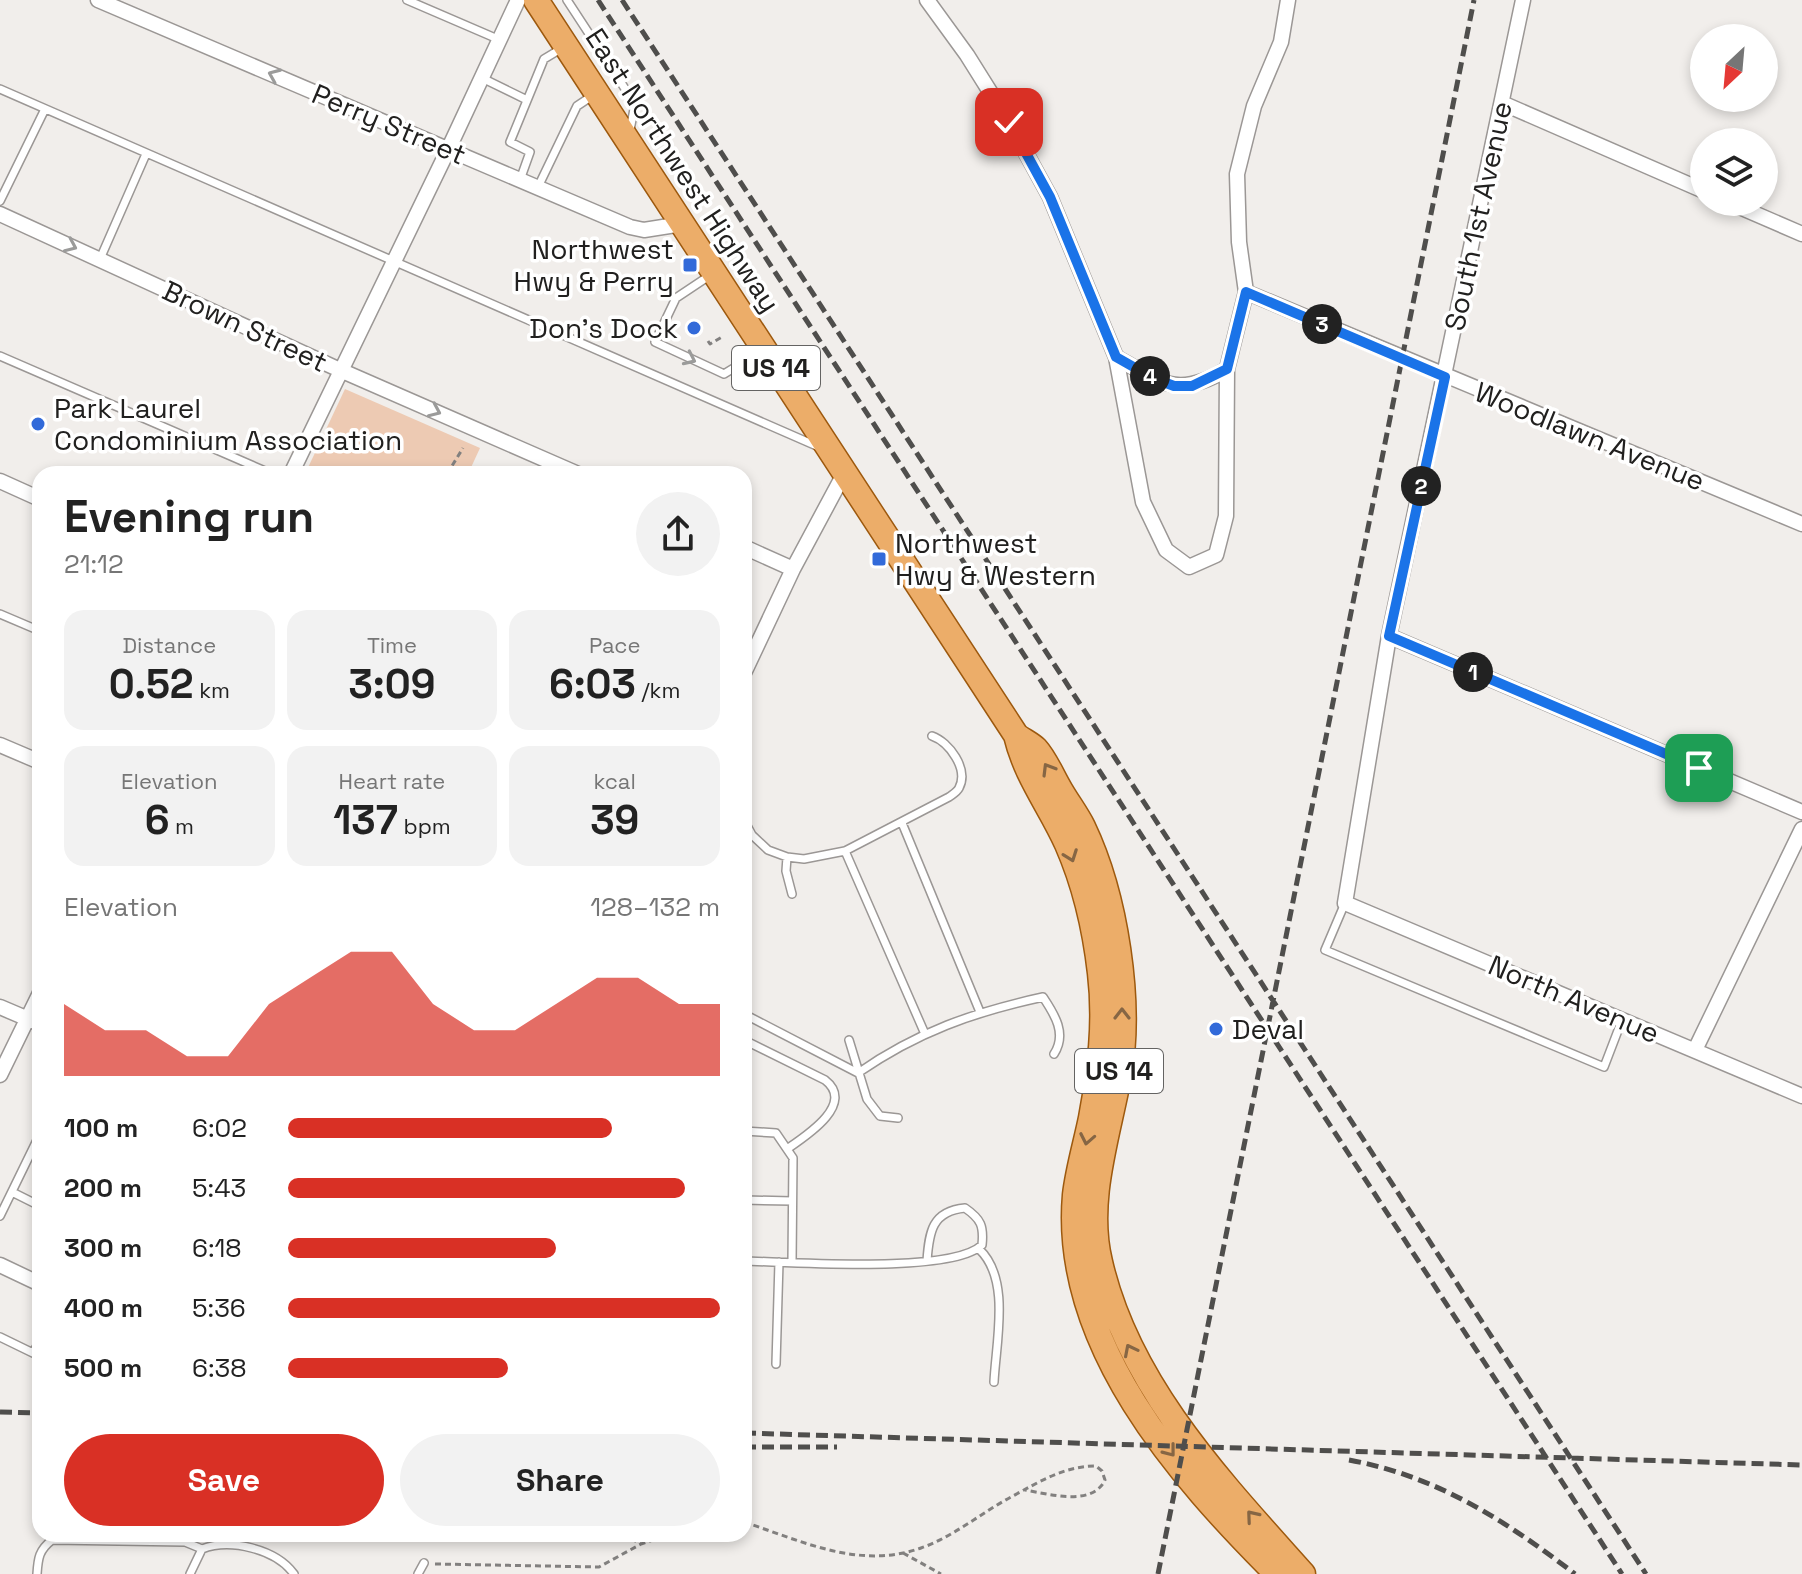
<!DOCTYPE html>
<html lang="en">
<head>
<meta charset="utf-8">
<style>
  :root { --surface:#fff; --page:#f2f2f2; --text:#222; --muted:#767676; --accent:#d93025 }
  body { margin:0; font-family:"Space Grotesk",sans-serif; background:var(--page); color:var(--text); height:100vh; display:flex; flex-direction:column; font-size:30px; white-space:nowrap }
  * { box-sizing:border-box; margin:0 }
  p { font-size:26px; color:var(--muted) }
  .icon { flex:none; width:44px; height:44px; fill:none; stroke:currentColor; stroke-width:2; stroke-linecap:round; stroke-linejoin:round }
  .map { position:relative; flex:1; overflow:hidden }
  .drawer { position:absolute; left:32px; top:466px; width:720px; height:1076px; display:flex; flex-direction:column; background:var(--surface); border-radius:24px; box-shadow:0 4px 12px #0003 }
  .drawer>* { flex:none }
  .needle { width:52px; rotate:206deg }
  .buttons { position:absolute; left:1690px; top:24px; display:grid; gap:16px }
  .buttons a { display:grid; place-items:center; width:88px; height:88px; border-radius:50%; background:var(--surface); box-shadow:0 4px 12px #0003; font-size:40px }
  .pin { position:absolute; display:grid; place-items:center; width:68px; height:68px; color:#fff; margin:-34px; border-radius:16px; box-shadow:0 4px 12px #0006 }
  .km { position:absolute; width:40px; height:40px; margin:-20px; border-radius:50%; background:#222; color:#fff; font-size:22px; line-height:40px; text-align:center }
  .round { display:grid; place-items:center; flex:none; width:84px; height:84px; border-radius:42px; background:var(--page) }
  .headline { display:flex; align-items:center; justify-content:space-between; height:136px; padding:0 32px }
  h1 { font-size:44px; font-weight:700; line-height:60px }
  .stats { display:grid; grid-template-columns:repeat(3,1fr); gap:12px; height:136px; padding:8px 32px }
  .stats div { display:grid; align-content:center; border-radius:20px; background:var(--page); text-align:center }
  .stats b { font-size:40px; font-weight:700 }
  .stats small { font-size:22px; font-weight:400 }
  .stats p { font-size:22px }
  .chart { height:224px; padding:16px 32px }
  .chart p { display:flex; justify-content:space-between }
  .chart svg { width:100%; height:144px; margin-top:8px; fill:var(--accent); opacity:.7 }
  .primary-button { display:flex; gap:16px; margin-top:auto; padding:16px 32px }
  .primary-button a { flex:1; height:92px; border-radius:48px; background:var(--accent); color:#fff; font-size:32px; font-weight:700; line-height:92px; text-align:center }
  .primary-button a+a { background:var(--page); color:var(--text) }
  ul { padding:0 32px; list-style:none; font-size:26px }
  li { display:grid; grid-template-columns:128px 96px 1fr; align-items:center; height:60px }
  li i { height:20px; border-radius:10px; background:var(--accent) }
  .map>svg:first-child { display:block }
  .green { fill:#edcab3 }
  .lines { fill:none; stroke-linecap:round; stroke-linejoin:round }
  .service-casing { stroke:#9b9795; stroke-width:10 }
  .minor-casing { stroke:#9b9795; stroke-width:17 }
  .primary-casing { stroke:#9d590e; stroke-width:27 }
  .path { stroke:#82807f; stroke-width:3; stroke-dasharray:6 4; stroke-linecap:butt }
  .service { stroke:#fff; stroke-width:7 }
  .minor { stroke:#fff; stroke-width:14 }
  .primary { stroke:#ecad69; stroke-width:24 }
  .rail { stroke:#4f4e4c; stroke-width:5; stroke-dasharray:12 6; stroke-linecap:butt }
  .oneway { stroke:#9b9b9a }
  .oneway2 { stroke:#866644 }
  .route-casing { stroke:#fff; stroke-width:16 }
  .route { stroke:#1a73e8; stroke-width:10 }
  .poi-dot { fill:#326ad9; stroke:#fff; stroke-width:3 }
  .labels { text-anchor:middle; stroke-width:7; stroke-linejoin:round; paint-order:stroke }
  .shield { fill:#fff; stroke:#646362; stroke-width:2 }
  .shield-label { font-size:26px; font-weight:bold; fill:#21201f }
  .street-label { font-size:28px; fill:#21201f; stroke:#fff }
  .poi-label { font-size:28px; fill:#21201f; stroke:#fff; text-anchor:start }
</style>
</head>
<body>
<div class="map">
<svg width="1802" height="1574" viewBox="0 0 1802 1574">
  <rect width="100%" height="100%" fill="#f1eeeb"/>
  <path class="green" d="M345,389L480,448L468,474H305Z"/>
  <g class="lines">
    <defs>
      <path id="service" d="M407,0L500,40
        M567,0L635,104L630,130
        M482,78L527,100
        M0,89L819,447
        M520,180L530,152L510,142L544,59L564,47
        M538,187L577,106L592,96
        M0,201L45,109
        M100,259L146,154
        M709,276L676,298L655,342L724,374L760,352
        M0,356L272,474
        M0,614L40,631
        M744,820L752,835L768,850L787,857L804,859L845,851L949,797C953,794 957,792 959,788C969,769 949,742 932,736
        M902,823L980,1012
        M845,851L925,1034
        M787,857L786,871L792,894
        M1345,903L1325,950L1604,1067L1622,1020
        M744,1014L858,1073C917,1032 974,1012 1043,997C1055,1015 1067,1034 1054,1054
        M744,1040L825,1080C856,1104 806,1136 787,1149
        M849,1040L867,1099L880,1116L898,1118
        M744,1131L776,1133L793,1158L792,1262
        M12,1192L40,1206
        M744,1200L792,1201
        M0,1216L40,1134
        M979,1249C1011,1279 996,1341 994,1382
        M744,1261C791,1262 952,1274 982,1245C984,1226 981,1219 965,1208C932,1211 929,1232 927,1261
        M0,1337L33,1353L40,1340
        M776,1364L779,1262
        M37,1574C38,1558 39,1550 52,1540L185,1542L202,1549
        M190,1574L202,1549C230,1538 276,1549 294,1574
        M418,1574L424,1563"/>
      <path id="minor" d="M98,0L630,227L644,230L682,224
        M927,0L967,55L1009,122L1050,197L1116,357L1143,502L1166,550L1189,567L1216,555L1226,516L1227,369L1246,292L1239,242L1237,174L1254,106L1281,42L1288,0
        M1523,0L1389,636L1345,903L1802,1096
        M1502,103L1704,191
        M1728,202L1802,234
        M0,214L340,370L578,474
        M1246,292L1802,524
        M1116,357C1161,383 1178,399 1227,369
        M291,474L448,150L518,0
        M0,481L40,499
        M744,547L793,569
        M1389,636L1802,812
        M744,673L793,569L845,472
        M0,745L40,762
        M0,1007L40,1024
        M1695,1050L1802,829
        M0,1075L40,993
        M0,1265L40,1284"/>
      <path id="primary" d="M536,0L1016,735C1026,777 1050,806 1067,844C1085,885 1095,929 1100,973C1106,1023 1100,1069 1091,1118C1086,1143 1078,1169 1075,1195C1062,1344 1179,1476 1277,1574
        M1016,735C1022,740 1031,744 1036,749C1046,760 1053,778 1061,791C1068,803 1077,815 1083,827C1116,896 1132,1002 1119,1076C1108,1136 1085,1201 1100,1262C1128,1385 1221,1482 1303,1574"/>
    </defs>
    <use href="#service" class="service-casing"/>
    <use href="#minor" class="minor-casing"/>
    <use href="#primary" class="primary-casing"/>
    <path class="path" d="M708,341L710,344L722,337
      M312,472L315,474
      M447,474L463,448
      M744,1522C802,1541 859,1570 921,1548C953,1537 981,1513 1011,1497C1039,1482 1064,1466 1096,1466L1102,1471L1105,1480C1092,1507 1049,1494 1025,1490
      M622,1534L641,1544L670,1534
      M903,1553L941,1574
      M435,1564L599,1567L641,1544"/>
    <use href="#service" class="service"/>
    <use href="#minor" class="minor"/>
    <use href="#primary" class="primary"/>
    <path class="rail" d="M598,0L1622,1574
      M622,0L1646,1574
      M0,1412L40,1413
      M744,1433L1802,1465
      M744,1447H837
      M1349,1460C1437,1476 1506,1521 1575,1574
      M1158,1574L1474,0"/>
  </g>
  <defs><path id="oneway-chevron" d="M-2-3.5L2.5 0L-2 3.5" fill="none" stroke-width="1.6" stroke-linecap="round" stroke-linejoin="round" transform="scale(2)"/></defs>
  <g class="oneway">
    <use href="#oneway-chevron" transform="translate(274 75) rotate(-157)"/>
    <use href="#oneway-chevron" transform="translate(71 246) rotate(24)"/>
    <use href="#oneway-chevron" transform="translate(690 359) rotate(25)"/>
    <use href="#oneway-chevron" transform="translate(435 411) rotate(24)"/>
  </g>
  <g class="oneway2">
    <use href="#oneway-chevron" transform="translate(1048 769) rotate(-121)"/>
    <use href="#oneway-chevron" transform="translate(1071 856) rotate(70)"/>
    <use href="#oneway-chevron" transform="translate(1122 1014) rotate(-90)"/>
    <use href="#oneway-chevron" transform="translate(1087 1139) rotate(101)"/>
    <use href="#oneway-chevron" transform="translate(1130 1350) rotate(-117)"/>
    <use href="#oneway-chevron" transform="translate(1170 1451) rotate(52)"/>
    <use href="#oneway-chevron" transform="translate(1252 1516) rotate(-130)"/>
  </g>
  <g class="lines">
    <defs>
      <path id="route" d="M1009,122L1050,197L1116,357L1153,378L1174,386H1192L1227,369L1246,292L1445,377L1389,636L1699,768"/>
    </defs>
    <use href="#route" class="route-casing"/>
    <use href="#route" class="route"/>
  </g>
  <g class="poi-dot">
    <rect x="682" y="257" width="16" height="16" rx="4"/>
    <circle cx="694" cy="328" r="8"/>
    <circle cx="38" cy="424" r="8"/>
    <rect x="871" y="551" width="16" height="16" rx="4"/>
    <circle cx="1216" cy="1029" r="8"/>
  </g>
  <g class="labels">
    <g class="shield">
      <rect x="732" y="346" width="88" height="44" rx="6"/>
      <rect x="1075" y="1049" width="88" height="44" rx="6"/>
    </g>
    <g class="shield-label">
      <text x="776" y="377">US 14</text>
      <text x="1119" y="1080">US 14</text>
    </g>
    <g class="street-label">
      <text transform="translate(389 124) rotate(23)" y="10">Perry Street</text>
      <text transform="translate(683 170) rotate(57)" y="10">East Northwest Highway</text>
      <text transform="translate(1478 216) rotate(-78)" y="10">South 1st Avenue</text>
      <text transform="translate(245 326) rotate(25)" y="10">Brown Street</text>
      <text transform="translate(1590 436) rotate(22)" y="10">Woodlawn Avenue</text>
      <text transform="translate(1574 999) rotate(23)" y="10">North Avenue</text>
    </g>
    <g class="poi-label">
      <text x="674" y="259" text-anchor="end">Northwest<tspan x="674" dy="32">Hwy &amp; Perry</tspan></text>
      <text x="678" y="338" text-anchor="end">Don's Dock</text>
      <text x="54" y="418">Park Laurel<tspan x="54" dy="32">Condominium Association</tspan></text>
      <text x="895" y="553">Northwest<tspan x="895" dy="32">Hwy &amp; Western</tspan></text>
      <text x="1232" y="1039">Deval</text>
    </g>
  </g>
</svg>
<div class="buttons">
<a><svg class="needle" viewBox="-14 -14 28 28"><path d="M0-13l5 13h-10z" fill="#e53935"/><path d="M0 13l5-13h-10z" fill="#767676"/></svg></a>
<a><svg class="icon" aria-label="layers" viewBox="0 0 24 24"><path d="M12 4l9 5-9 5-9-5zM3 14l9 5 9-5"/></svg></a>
</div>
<div class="pin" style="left:1699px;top:768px;background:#1e9e55"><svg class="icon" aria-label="arrive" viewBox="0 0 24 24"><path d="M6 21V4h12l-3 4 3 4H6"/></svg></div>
<div class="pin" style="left:1009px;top:122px;background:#d93025"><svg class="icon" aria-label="check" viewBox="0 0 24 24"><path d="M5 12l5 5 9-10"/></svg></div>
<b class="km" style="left:1473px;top:672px">1</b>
<b class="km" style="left:1421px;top:486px">2</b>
<b class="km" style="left:1322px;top:324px">3</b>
<b class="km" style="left:1150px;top:376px">4</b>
<section class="drawer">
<div class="headline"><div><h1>Evening run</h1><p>21:12</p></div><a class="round"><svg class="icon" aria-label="share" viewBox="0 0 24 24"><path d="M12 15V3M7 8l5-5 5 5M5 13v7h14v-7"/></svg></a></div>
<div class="stats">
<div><p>Distance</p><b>0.52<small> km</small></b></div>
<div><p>Time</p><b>3:09</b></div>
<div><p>Pace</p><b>6:03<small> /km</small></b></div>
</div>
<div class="stats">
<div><p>Elevation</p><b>6<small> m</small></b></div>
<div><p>Heart rate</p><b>137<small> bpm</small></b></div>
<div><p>kcal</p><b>39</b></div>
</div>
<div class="chart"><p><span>Elevation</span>128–132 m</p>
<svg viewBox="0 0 160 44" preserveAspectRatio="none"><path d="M0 44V22L10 30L20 30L30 38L40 38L50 22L60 14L70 6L80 6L90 22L100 30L110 30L120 22L130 14L140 14L150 22L160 22V44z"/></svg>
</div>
<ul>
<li><b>100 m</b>6:02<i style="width:75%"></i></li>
<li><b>200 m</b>5:43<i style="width:92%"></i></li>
<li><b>300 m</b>6:18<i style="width:62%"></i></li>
<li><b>400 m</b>5:36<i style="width:100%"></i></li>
<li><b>500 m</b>6:38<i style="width:51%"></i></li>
</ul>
<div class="primary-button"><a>Save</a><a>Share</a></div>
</section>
</div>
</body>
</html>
